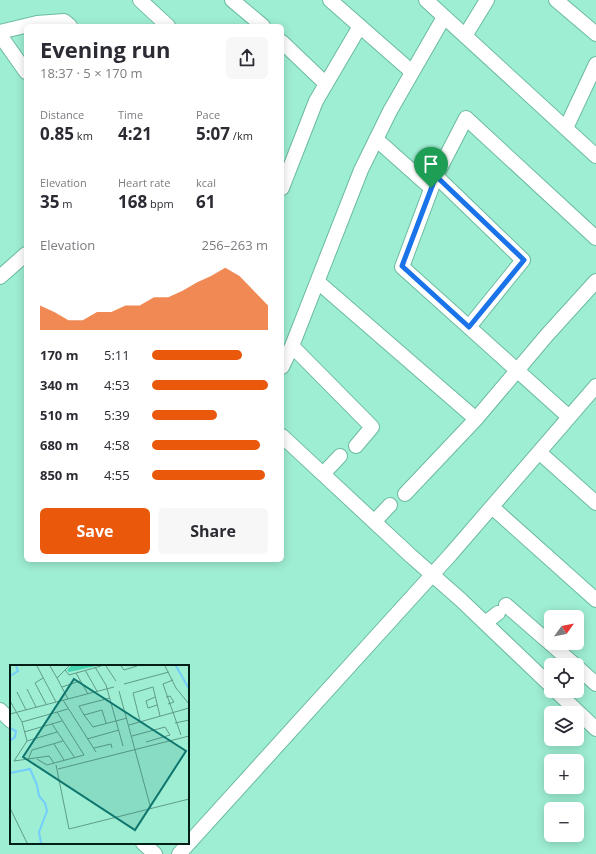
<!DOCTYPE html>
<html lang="en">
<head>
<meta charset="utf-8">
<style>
  :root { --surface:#fff; --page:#f7f7f7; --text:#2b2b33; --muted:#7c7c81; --accent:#ea580c }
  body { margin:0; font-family:"Open Sans",sans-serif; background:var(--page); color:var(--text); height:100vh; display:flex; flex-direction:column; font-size:15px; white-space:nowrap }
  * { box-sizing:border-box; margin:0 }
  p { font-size:13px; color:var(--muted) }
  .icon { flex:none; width:22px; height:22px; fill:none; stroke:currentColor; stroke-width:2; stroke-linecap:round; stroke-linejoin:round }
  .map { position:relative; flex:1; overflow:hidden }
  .drawer { position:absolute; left:24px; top:24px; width:260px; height:538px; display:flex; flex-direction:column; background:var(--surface); border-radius:6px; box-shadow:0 2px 10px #0003 }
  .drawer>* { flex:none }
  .needle { width:26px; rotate:57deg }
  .tools { position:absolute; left:544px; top:610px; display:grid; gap:8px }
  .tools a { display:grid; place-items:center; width:40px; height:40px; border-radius:6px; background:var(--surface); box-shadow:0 2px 10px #0003; font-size:20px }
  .pin { position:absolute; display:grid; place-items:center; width:34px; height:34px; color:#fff; margin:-41px -17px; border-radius:50% 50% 50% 0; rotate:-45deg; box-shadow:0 0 4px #0007 }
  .pin .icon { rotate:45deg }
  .round { display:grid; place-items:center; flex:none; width:42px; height:42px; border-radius:6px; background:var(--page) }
  .overview { display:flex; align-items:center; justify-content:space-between; height:68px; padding:0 16px }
  h1 { font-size:22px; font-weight:700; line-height:30px }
  .stats { display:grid; grid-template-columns:repeat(3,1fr); gap:6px; height:68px; padding:4px 16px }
  .stats div { display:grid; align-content:center }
  .stats b { font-size:17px; font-weight:700 }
  .stats small { font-size:11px; font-weight:400 }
  .stats p { font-size:11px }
  .chart { height:112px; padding:8px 16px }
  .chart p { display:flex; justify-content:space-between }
  .chart svg { width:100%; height:72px; margin-top:4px; fill:var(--accent); opacity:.7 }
  .action { display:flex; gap:8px; margin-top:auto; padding:8px 16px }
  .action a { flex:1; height:46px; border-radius:6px; background:var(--accent); color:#fff; font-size:16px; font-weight:700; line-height:46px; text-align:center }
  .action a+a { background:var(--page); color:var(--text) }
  ul { padding:0 16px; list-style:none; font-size:13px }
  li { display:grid; grid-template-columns:64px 48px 1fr; align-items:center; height:30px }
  li i { height:10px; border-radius:5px; background:var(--accent) }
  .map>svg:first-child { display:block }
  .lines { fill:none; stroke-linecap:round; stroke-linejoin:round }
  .minor-casing { stroke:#6bbaa2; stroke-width:16 }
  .minor { stroke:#fff; stroke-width:14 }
  .route-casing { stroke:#fff; stroke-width:8 }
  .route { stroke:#1a73e8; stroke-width:5 }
  .inset-river { fill:none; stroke:#73cefb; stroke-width:2 }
  .inset-road { fill:none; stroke:#5f9c88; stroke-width:1 }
  .view { fill:#0f766e; fill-opacity:0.15; stroke:#0f766e; stroke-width:2 }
  .inset-edge { fill:none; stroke:#002017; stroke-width:2 }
</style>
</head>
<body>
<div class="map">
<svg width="596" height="854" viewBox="0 0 596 854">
  <rect width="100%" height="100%" fill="#9eeed4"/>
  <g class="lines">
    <defs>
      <path id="minor" d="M140,0L168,26
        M232,0L263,26
        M330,0L412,72
        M426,0L596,156
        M556,0L596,34
        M0,32L37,23L64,21L70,26
        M0,35L26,72
        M465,36L487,0
        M282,42L326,84
        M566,128L596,64
        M376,139L431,188
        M436,176L402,267L569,417
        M282,188L316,101L360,26
        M0,277L26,254
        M318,282L476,419
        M469,327L523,260L436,176L466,118L596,238
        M292,346L372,427L356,446
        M282,367L292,346L361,170L390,111L444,17
        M282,436L411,556L461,600L551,686
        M539,452L596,503
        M323,474L340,456
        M405,494L476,419L547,335L596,281
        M492,507L596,600
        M374,522L390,505
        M506,605L575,665
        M485,623L498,613
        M577,667L596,684
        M556,691L596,729
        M0,710L11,721
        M143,843L155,854
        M179,854L451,554L596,386"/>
    </defs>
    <use href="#minor" class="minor-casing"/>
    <use href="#minor" class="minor"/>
  </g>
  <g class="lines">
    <defs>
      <path id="route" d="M436,176L524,260L469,327L402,266Z"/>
    </defs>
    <use href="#route" class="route-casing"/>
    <use href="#route" class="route"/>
  </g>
  <g transform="translate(10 665)">
    <rect width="179" height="179" fill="#9eeed4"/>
    <path d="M61,1H86L59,7L57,5Z" fill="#46d5b0"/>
    <path class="inset-river" d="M166,1L179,24M0,11L8,6L6,1M0,63L6,66L5,72L0,76M0,108L20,104L27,120L29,131L35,138L37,146L29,167L31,178"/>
    <path class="inset-road" d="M27,1L46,37M40,1L47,13L59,1M96,1L106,16M111,1L114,5L127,1M155,1L166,23L179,39M85,2L96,20L113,81M55,5L59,10L91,1M75,5L87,26M66,8L78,29M33,13L25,18L36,39M47,13L58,34M163,15L153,19L171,70M114,19L159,7M52,22L70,16M17,24L26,42M109,26L141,144M7,27L16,45M145,32L136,36L138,43L147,40M156,32L160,31L164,37L158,39M53,35L86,87M0,36L12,57L17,76L4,96L39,91L44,98M0,49L104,22M74,50L83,62L117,53M130,56L123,28L143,22L150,51M12,57L58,44M96,58L92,45L74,50L69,41L100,33M165,58L179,55M42,59L65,93M119,60L179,43M14,67L52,56M122,71L155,62L160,70L136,77M77,74L109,65M17,76L47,67M44,79L54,95M84,83L101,79L102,83M27,94L37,100L74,90L47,47M18,95L22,85L53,76M46,100L59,164L179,134M48,104L179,71M0,143L17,178"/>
    <path class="view" d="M64,14L176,86L125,165L13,92Z"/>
    <rect width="179" height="179" class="inset-edge"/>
  </g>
</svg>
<div class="tools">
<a><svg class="needle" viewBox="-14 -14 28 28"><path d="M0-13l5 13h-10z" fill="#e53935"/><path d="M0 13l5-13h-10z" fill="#7c7c81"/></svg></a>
<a><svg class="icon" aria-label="locate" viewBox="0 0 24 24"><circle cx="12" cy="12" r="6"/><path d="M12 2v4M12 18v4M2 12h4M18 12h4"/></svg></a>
<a><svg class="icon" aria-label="layers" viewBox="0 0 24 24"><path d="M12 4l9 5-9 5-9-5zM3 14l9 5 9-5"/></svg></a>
<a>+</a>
<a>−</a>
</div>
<div class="pin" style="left:431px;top:188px;background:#1e9e55"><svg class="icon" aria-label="arrive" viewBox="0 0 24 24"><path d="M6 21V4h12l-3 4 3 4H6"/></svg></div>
<section class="drawer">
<div class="overview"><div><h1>Evening run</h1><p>18:37 · 5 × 170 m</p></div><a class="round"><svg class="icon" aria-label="share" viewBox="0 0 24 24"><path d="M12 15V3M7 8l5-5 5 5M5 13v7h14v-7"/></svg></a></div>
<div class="stats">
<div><p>Distance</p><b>0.85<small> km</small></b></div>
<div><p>Time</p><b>4:21</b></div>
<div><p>Pace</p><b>5:07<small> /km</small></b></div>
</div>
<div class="stats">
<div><p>Elevation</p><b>35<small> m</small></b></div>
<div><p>Heart rate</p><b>168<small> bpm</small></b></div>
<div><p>kcal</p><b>61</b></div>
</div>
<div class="chart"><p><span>Elevation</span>256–263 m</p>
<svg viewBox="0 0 160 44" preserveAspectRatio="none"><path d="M0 44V29L10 33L20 38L30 38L40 33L50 33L60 29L70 29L80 24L90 24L100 20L110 15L120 11L130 6L140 11L150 20L160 29V44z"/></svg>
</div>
<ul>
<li><b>170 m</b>5:11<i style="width:78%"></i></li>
<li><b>340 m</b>4:53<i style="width:100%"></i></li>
<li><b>510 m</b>5:39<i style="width:56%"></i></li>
<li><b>680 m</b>4:58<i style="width:93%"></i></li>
<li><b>850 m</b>4:55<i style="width:97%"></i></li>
</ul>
<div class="action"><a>Save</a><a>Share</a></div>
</section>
</div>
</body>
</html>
